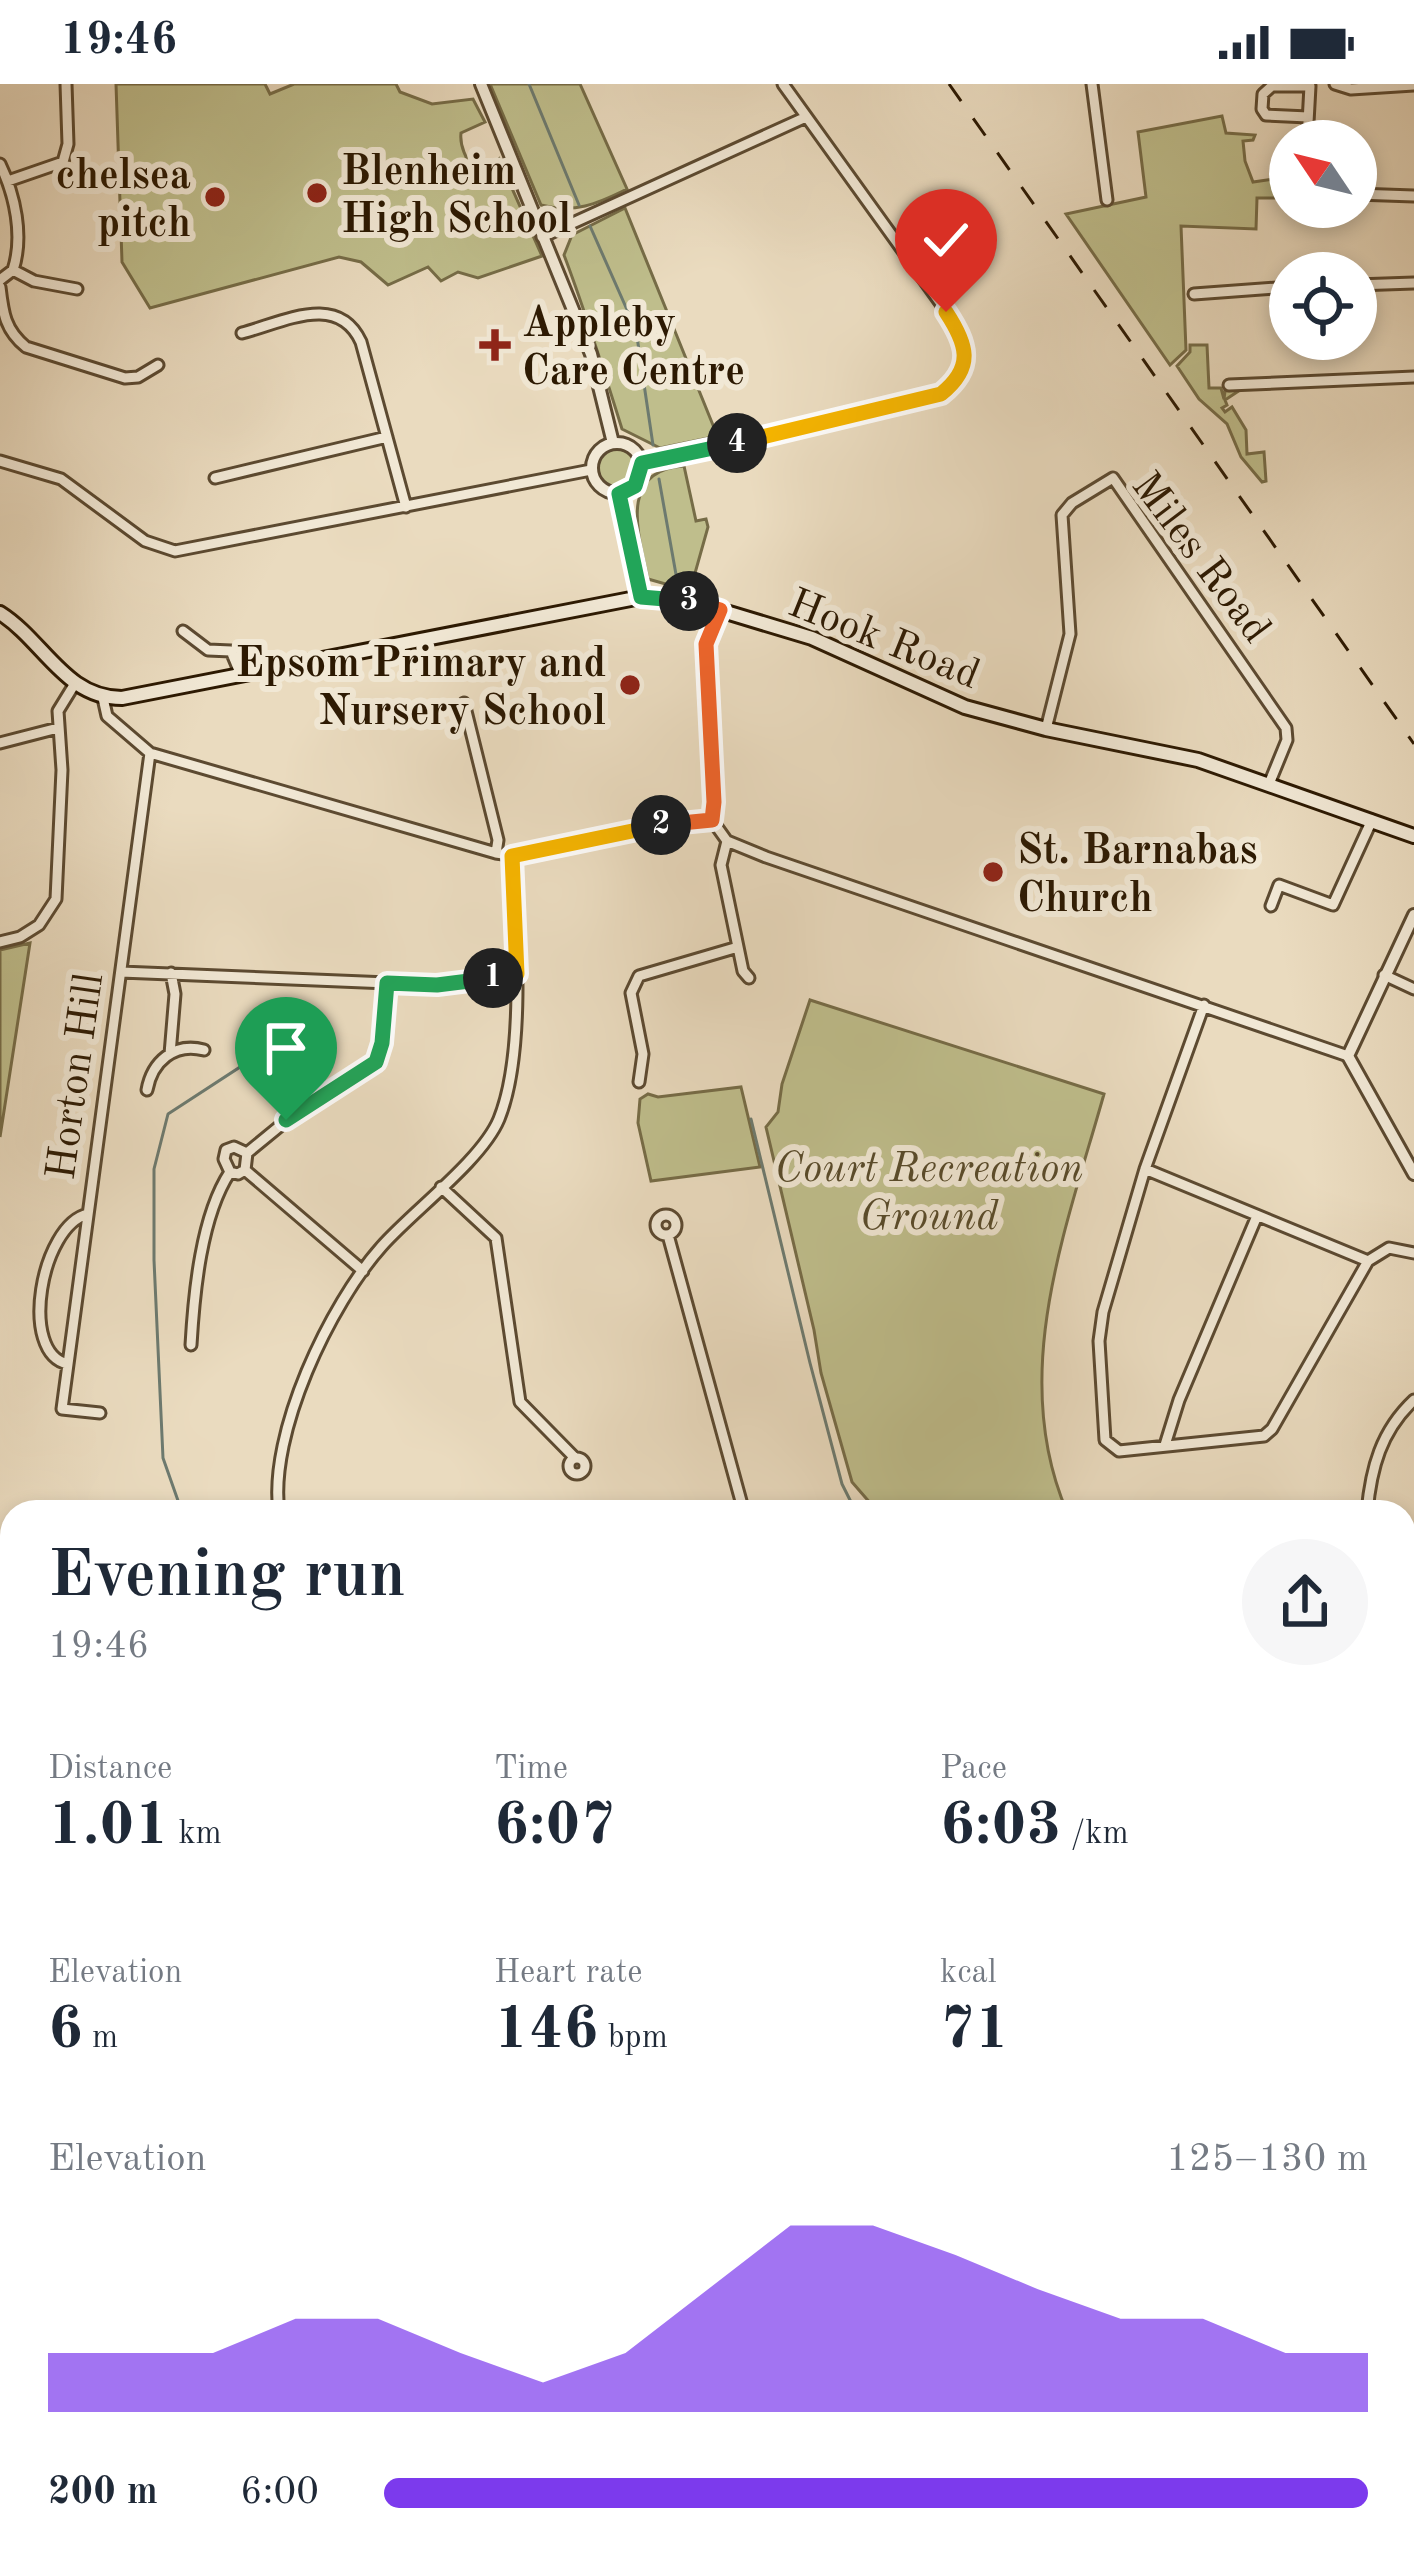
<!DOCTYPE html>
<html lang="en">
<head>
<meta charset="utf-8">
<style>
  :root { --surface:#fff; --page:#f6f6f7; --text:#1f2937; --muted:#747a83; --accent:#7c3aed }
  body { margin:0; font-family:"Old Standard TT",serif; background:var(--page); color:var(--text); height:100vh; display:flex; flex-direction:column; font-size:45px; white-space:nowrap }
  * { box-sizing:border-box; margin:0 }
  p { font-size:39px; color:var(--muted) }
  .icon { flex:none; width:66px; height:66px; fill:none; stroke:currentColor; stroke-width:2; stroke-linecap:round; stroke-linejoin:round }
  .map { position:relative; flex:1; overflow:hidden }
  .sheet { position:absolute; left:0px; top:1416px; width:1416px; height:1062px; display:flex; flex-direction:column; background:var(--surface); border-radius:36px 36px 0 0; box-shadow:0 6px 18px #0003 }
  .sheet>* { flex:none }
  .needle { width:78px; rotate:305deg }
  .controls { position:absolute; left:1269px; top:36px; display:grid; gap:24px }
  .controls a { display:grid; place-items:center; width:108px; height:108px; border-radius:50%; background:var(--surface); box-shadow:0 6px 18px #0003; font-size:60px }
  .pin { position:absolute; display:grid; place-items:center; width:102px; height:102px; color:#fff; margin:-123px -51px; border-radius:50% 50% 50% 0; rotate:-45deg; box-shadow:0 0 12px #0007 }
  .pin .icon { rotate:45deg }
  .km { position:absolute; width:60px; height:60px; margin:-30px; border-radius:50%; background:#222; color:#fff; font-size:33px; line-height:60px; text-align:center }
  .round { display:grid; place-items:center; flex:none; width:126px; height:126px; border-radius:63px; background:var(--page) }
  .summary { display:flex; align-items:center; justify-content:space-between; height:204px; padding:0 48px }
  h1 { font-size:66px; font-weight:800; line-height:90px }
  .stats { display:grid; grid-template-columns:repeat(3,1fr); gap:18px; height:204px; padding:12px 48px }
  .stats div { display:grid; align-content:center }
  .stats b { font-size:60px; font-weight:800 }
  .stats small { font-size:33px; font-weight:400 }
  .stats p { font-size:33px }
  .chart { height:336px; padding:24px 48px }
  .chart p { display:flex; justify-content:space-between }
  .chart svg { width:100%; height:216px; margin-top:12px; fill:var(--accent); opacity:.7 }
  ul { padding:0 48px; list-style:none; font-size:39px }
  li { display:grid; grid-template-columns:192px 144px 1fr; align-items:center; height:90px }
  li i { height:30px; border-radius:15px; background:var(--accent) }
  .status { display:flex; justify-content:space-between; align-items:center; height:84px; padding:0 60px; background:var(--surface); direction:ltr }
  .status svg { height:33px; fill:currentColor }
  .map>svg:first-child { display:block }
  .green { fill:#bfbe8c; stroke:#766c47; stroke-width:3 }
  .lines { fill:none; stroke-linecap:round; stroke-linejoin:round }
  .stream { stroke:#6d7a6f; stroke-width:3 }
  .minor-casing { stroke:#5c4a31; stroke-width:15 }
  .tertiary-casing { stroke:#5c4a31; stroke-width:16 }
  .secondary-casing { stroke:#2c1902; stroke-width:18 }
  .minor { stroke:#f1e8d5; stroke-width:9 }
  .tertiary { stroke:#f1e8d5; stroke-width:10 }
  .secondary { stroke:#f1e8d5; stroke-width:12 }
  .rail { stroke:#2c1902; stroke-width:3; stroke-dasharray:21 21; stroke-linecap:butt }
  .split-1-casing { stroke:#fff; stroke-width:24 }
  .split-2-casing { stroke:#fff; stroke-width:24 }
  .split-3-casing { stroke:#fff; stroke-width:24 }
  .split-4-casing { stroke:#fff; stroke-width:24 }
  .split-5-casing { stroke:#fff; stroke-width:24 }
  .split-1 { stroke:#22a559; stroke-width:15 }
  .split-2 { stroke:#f5b400; stroke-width:15 }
  .split-3 { stroke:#f0652b; stroke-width:15 }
  .split-4 { stroke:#22a559; stroke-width:15 }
  .split-5 { stroke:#f5b400; stroke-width:15 }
  .poi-dot { fill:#8f2418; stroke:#f1e8d5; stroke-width:4.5 }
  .labels { text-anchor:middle; stroke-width:12; stroke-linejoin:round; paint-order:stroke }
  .poi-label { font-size:42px; font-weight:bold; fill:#2c1902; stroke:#f1e8d5; text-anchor:start }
  .street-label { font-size:42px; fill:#2c1902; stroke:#f1e8d5 }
  .park-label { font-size:42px; font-style:italic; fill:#584b2b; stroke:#f1e8d5 }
</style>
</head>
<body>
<div class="status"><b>19:46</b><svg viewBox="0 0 49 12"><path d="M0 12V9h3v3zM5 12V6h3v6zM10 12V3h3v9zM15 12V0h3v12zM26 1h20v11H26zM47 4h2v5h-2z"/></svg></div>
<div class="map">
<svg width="1414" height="2478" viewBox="0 0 1414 2478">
  <rect width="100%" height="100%" fill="#eadbbf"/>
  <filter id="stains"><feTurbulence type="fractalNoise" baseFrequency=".00167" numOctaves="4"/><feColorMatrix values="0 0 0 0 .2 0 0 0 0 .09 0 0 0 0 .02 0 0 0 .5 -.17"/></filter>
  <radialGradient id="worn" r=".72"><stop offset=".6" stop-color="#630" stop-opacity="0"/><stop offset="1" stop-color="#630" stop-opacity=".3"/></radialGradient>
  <path class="green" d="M116,0H265L270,10L294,0H396L400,8L432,20L473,15L485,38L461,49C459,66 471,81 479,96L499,75L542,172L478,194L458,188L441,197L428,183L388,201L361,178L339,173L150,224L122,178Z
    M490,0H580L627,105C597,120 574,130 541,121Z
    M1222,32L1226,49L1255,51L1253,56L1243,57L1245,77L1253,98L1281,94L1280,114H1257L1256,145L1181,142L1186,266L1170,281L1066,130L1146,113L1138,48Z
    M625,124L717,351L713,353L660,364L622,345C604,287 586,229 564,171L572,151Z
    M1190,261H1207L1209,304H1221L1224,315L1225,307L1240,306L1225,316L1227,321L1222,324L1225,328L1232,323L1246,346L1247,370L1264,368L1266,397L1262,398L1241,373L1227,340L1199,315L1177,282L1190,268Z
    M595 385a22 22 0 1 1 44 0a22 22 0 1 1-44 0Z
    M684,382L696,437L706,435L708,443L690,507L648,495C639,452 617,386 684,382Z
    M30,859L0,1053V866Z
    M810,916L1104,1010C1066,1145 1008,1291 1067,1428H878L852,1398L821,1289L814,1246L766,1043L778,1028L782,1000Z
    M741,1003L760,1083L651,1097L638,1039L640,1015L648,1010L658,1013Z
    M1414,1703V1830L1404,1822V1709Z
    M0,2204L12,2219V2306L0,2284Z
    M0,2296L12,2315V2410L0,2381Z
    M28,2466H212L220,2478H22Z
    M671,2466H892L895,2478H650Z"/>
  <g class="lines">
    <path class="stream" d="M529,0L579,121
      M590,142L636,246L653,361
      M659,395L677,496
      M751,1035L810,1279L842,1400L856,1428
      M182,1428L163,1374L154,1176V1085L168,1030L257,972"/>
    <defs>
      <path id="minor" d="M1092,0L1107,116
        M1335,0L1351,5L1414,1
        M1307,57L1310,2H1272L1263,10L1262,25L1266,31L1308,33
        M0,80C15,111 24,152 13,186L0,196
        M8,97L63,78L68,60L66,0
        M1356,110L1414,112
        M542,153L806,33
        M13,186L34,197L77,205
        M1356,201L1414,199
        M0,203C3,229 5,246 26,263L125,294L138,293L158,281
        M1194,210L1290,203
        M242,249C284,238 338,208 361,258L406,423
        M1229,301L1414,293
        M0,377L61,395L145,457L175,467L591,386
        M642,379L929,316C974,294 970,265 947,228L783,0
        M215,394L387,353
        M183,547L208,566L231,567L241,591
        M103,614L107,632L150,669L496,769C556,780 645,735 712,736
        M464,619L498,756L496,769
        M1046,645L1070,550L1062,431L1072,419L1113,394L1286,644L1287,656L1269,700
        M0,659L58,644
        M712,736L727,757L766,773L1348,972
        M712,736L715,712L707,560L720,527
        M727,757L721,781L743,887L749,894
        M1271,822L1279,801L1333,821L1372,736
        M0,858L20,853L39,841L56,815L62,686L58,627L74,601
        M121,888L437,901L517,890
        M1384,891L1414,905
        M1204,921L1145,1085L1103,1228L1099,1257L1105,1356L1119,1367L1264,1352L1272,1345L1368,1177L1389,1164L1414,1169
        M170,970L175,910L171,889
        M639,998L643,970L631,909L639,892L738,863
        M147,1006C152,978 174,958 204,966
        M247,1069L286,1037L376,978L382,959L387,899
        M1145,1085L1368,1177
        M245,1086L247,1069L234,1063L226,1066L224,1075L230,1088L238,1090L245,1086L363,1187
        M441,1103L496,1154L520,1318L575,1374
        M656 1141a10 10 0 1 1 20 0a10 10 0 1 1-20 0Z
        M668,1151L744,1428
        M191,1261C194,1209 201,1132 230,1088
        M68,1280C18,1270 41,1141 88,1130
        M100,1329L62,1325L150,669
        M1165,1361L1179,1316L1257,1132
        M569 1382a8 8 0 1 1 16 0a8 8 0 1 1-16 0Z
        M279,1428C268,1350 330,1220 382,1162C413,1127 482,1076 499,1035C526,968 516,844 511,772
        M1367,1428C1371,1384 1381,1347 1414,1316
        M0,1682L12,1672
        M0,1981L12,2000
        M1404,2277V2293
        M0,2392L12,2422
        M0,2451L12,2434
        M824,2466L839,2478
        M1024,2466L1029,2478
        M1324,2466L1375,2478"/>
      <path id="tertiary" d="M481,0L591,270L613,359
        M592 384a25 25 0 1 1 50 0a25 25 0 1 1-50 0Z
        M619,410L641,513
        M1414,831L1348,972L1414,1090"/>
      <path id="secondary" d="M0,529C44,557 65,614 122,614L641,513L683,515L812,554L965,623L1046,645L1198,676L1414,752
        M1404,1703L1414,1697
        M631,2478L653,2466"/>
    </defs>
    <use href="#minor" class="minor-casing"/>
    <use href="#tertiary" class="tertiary-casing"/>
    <use href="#secondary" class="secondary-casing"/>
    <use href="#minor" class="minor"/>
    <use href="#tertiary" class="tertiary"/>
    <use href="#secondary" class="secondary"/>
    <path class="rail" d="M949,0L1414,660"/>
  </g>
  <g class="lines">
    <defs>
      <path id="split-1" d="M286,1036L376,978L382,959L387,899L437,901L493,894"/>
      <path id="split-2" d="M493,894L517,890L512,772L661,741"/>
      <path id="split-3" d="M661,741L712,736L714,718L706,560L720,526L689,517"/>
      <path id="split-4" d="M689,517L641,513L619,410L635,402L642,379L737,359"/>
      <path id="split-5" d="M737,359L941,310C975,283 967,260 946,228"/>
    </defs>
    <use href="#split-1" class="split-1-casing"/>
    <use href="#split-2" class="split-2-casing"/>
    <use href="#split-3" class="split-3-casing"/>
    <use href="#split-4" class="split-4-casing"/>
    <use href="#split-5" class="split-5-casing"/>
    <use href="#split-1" class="split-1"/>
    <use href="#split-2" class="split-2"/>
    <use href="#split-3" class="split-3"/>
    <use href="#split-4" class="split-4"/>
    <use href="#split-5" class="split-5"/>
  </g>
  <g class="poi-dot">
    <circle cx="317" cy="109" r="12"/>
    <circle cx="215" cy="113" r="12"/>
    <path d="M489 243h12v12h12v12h-12v12h-12v-12h-12v-12h12z"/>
    <circle cx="630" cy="601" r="12"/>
    <circle cx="993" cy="788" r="12"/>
  </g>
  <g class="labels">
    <g class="poi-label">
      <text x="341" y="100">Blenheim<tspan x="341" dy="48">High School</tspan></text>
      <text x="191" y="104" text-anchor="end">chelsea<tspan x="191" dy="48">pitch</tspan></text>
      <text x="522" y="252">Appleby<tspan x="522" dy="48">Care Centre</tspan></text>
      <text x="606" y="592" text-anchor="end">Epsom Primary and<tspan x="606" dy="48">Nursery School</tspan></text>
      <text x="1017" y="779">St. Barnabas<tspan x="1017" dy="48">Church</tspan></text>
    </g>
    <g class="street-label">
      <text transform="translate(1203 472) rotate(53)" y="15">Miles Road</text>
      <text transform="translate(885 553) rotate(22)" y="15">Hook Road</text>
      <text transform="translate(73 992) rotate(-82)" y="15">Horton Hill</text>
    </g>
    <g class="park-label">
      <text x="929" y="1097">Court Recreation<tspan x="929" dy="48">Ground</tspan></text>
    </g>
  </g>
  <rect width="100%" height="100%" filter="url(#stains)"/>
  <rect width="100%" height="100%" fill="url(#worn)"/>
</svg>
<div class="controls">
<a><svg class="needle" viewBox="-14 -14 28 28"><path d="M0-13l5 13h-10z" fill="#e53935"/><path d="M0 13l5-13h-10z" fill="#747a83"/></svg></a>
<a><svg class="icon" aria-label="locate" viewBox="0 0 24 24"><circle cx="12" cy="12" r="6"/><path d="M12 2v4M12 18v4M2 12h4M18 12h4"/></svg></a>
</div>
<div class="pin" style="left:286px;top:1036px;background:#1e9e55"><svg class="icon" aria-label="arrive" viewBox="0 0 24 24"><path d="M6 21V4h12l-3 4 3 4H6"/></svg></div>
<div class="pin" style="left:946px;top:228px;background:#d93025"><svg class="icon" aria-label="check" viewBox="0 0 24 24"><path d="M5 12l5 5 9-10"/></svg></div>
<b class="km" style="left:493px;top:894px">1</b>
<b class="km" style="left:661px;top:741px">2</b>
<b class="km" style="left:689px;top:517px">3</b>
<b class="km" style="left:737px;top:359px">4</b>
<section class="sheet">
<div class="summary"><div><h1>Evening run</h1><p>19:46</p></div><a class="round"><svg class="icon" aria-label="share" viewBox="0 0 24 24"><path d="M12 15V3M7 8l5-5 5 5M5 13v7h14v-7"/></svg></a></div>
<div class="stats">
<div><p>Distance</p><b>1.01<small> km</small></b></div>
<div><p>Time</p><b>6:07</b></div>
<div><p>Pace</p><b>6:03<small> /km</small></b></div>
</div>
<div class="stats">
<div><p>Elevation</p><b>6<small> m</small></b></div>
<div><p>Heart rate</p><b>146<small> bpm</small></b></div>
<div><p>kcal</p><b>71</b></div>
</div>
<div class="chart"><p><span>Elevation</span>125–130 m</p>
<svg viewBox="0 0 160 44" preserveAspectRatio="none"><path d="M0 44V32L10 32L20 32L30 25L40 25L50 32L60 38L70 32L80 19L90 6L100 6L110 12L120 19L130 25L140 25L150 32L160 32V44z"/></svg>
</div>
<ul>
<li><b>200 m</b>6:00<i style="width:100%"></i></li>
</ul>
</section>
</div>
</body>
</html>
